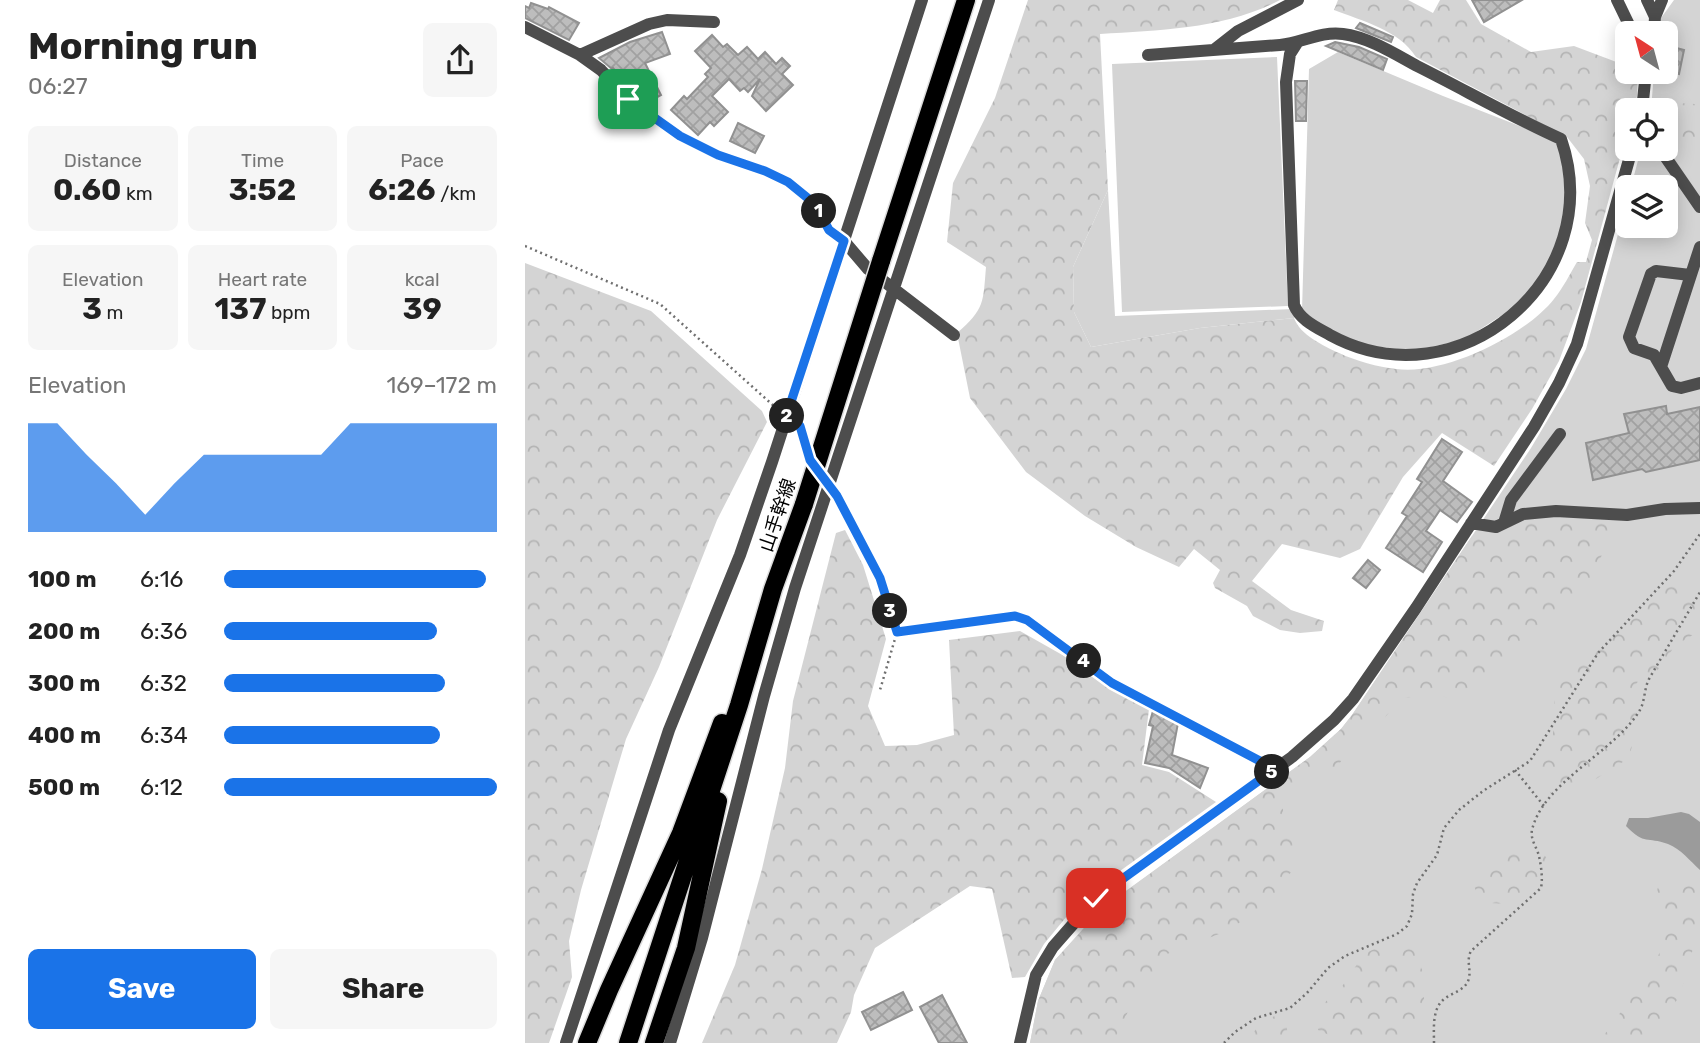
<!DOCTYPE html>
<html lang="en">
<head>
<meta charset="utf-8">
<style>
  :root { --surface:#fff; --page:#f6f6f6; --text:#222; --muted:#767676; --accent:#1a73e8 }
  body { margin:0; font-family:Rubik,"Noto Sans JP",sans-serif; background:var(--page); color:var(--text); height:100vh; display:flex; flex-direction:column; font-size:26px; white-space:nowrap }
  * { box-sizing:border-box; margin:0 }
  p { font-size:23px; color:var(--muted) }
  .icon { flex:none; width:38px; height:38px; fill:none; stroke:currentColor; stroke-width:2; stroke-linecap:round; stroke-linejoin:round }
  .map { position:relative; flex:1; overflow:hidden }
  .details { display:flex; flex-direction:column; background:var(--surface); width:525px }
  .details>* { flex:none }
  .needle { width:46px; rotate:324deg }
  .controls { position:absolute; left:1090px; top:21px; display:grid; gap:14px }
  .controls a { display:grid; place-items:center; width:63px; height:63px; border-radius:10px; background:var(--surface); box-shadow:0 4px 18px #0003; font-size:35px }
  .pin { position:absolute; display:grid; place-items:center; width:60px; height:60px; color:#fff; margin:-30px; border-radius:14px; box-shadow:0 4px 10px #0006 }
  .km { position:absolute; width:35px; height:35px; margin:-18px; border-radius:50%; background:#222; color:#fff; font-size:19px; line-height:35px; text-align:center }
  .round { display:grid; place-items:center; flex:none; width:74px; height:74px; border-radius:10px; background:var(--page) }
  .head { display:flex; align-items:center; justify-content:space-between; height:119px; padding:0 28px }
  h1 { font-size:38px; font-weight:700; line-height:52px }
  .metrics { display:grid; grid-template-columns:repeat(3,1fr); gap:10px; height:119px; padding:7px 28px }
  .metrics div { display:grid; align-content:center; border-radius:10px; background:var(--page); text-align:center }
  .metrics b { font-size:30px; font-weight:700 }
  .metrics small { font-size:19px; font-weight:400 }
  .metrics p { font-size:19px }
  .chart { height:196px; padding:14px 28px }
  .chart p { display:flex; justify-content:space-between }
  .chart svg { width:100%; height:126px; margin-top:7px; fill:var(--accent); opacity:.7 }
  .primary-button { display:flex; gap:14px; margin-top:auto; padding:14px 28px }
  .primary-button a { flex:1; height:80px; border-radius:10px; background:var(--accent); color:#fff; font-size:28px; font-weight:700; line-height:80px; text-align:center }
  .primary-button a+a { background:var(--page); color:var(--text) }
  ul { padding:0 28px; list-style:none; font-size:23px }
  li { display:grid; grid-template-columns:112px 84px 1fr; align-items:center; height:52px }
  li i { height:18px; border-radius:9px; background:var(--accent) }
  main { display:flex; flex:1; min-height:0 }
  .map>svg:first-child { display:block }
  .grass { fill:#d4d4d4 }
  .forest { fill:url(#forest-crowns) }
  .water { fill:#9b9b9b }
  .building { fill:url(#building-cross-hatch); stroke:#919191; stroke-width:2 }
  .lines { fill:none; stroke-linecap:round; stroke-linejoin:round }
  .major-casing { stroke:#dbdbdb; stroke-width:21 }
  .path { stroke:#6f6f6f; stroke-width:2.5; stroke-dasharray:2 3.5; stroke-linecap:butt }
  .minor { stroke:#4d4d4d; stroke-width:12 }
  .major { stroke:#000; stroke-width:18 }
  .major-bridge-casing { stroke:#dbdbdb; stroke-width:21; stroke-linecap:butt }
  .major-bridge { stroke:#000; stroke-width:18 }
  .route-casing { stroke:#fff; stroke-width:14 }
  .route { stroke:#1a73e8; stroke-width:9 }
  .labels { text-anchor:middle; stroke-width:5; stroke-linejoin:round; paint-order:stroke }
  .street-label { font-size:19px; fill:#000; stroke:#fff }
</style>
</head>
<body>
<main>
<section class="details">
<div class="head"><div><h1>Morning run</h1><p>06:27</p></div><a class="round"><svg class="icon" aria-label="share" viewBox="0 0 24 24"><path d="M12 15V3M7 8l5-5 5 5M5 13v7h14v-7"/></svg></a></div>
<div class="metrics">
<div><p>Distance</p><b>0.60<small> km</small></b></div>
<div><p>Time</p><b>3:52</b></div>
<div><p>Pace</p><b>6:26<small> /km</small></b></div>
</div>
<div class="metrics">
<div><p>Elevation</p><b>3<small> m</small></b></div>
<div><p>Heart rate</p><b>137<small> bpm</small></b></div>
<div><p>kcal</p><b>39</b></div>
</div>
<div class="chart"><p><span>Elevation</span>169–172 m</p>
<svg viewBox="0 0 160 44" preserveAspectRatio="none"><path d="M0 44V6L10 6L20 17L30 27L40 38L50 27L60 17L70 17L80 17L90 17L100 17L110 6L120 6L130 6L140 6L150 6L160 6V44z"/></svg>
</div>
<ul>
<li><b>100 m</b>6:16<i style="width:96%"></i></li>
<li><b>200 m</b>6:36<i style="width:78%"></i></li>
<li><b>300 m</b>6:32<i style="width:81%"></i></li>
<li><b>400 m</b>6:34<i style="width:79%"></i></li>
<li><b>500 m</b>6:12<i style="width:100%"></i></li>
</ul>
<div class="primary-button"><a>Save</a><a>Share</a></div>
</section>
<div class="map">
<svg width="1175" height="1043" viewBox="0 0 1175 1043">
  <defs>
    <pattern id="forest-crowns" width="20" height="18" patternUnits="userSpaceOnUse" patternTransform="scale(1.75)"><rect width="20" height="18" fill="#d4d4d4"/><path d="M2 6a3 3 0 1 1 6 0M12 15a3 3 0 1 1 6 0" fill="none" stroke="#b4b4b4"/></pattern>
    <pattern id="building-cross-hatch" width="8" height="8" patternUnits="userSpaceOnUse" patternTransform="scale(1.75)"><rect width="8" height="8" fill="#bdbdbd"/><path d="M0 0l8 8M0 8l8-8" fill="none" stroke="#a1a1a1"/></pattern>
  </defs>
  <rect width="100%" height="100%" fill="#fff"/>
  <path class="grass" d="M1149,0H1175V1043H505L513,1001L530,960L576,909L785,757L816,729L827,715L1006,448L1041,389L1061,349L1102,202V226H1141V187H1106L1116,149H1141V110H1126L1129,72H1141V33H1134L1136,18Z
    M813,52L918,96L1033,141L1041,184L1036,235L1022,268L999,301L940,339L889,351L839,345L802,329L777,311L784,69Z
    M752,57L763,306L597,312L587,64Z
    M583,190L590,316L768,309L769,318L675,328L566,347L549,312L548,267Z"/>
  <path class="forest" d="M503,0H755C700,29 636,30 575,34L583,190L548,267L549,312L566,347L675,328L769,318C775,335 799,346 814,353C831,361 853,367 871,369C918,376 1000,336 1029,299C1038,288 1045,274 1052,262H1061L1067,240L1060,223L1065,186L1059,159L1042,137L891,57C874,30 837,21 809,10L813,0H883L908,13L915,0H941L956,24L1006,52L1049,46L1102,66V72H1113L1112,96L1108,110H1102V132L1056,302L1034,361L1007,409L969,466L917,433L878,477L835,549L815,558L757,544L727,581L766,610L799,621L797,631L775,633L755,630L728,616L722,606L690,588L688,583L695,570L669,549L654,567L611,547L560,516L501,472L445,398L432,333C460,309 458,302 461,267L422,242L428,183L470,98Z
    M1145,94L1152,103L1170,104L1175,114V142H1171L1158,153L1142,147L1141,110H1132L1134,97Z
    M0,263L126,311L237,411L242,422L192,520L134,667L101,739L56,890L44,941L47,977L24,1043H0Z
    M1009,517L1099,519L1098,528L1082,544L1063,585L1025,616L1008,636L970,668L954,686L929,699L910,695L877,698L855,723L840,722L810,771C779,775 777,782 758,805V829L772,844L766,872L741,908L694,934L642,954L638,973C610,992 602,1013 588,1043H505L513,1001L530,960L577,909L785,757L816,729L827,715L947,536C979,542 986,537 1009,517Z
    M320,530L338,565L361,639L343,706L360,746L392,745L429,735L424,640L495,631L548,661L586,688L624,709L617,765L644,772L691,802L556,899L519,944L500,977L487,978L467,889L445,886L350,948L329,995L326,1012L312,1043H177L210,965L237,869L260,768L268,701L311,533Z
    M1152,585H1172L1175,588V625L1171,633L1150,646L1129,675L1115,679L1101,697L1114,717L1104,758L1063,784L1026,794L1009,762L1028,734L1030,690L1068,642L1102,625L1134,590Z
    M1003,848L1018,852L1023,861L1026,875C1018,881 1008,885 1002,892C985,907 982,903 959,903L952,895L949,885C959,865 983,852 1003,848Z
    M1149,878L1175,885V943H1169L1163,971L1152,1000L1135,1020L1130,1034L1123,1043H1071L1092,1021L1104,988L1133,956L1140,941L1131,896L1134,882Z
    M866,941C876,943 889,944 893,955C896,962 894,966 899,973V1022L889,1043H821L793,1030V1020L789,1013L818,985L839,954Z
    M756,1014L761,1015L763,1043L774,1038L779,1043H722L736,1021Z"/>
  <path class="water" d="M1156,812L1164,814L1175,822V870C1165,861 1156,849 1143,844C1121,836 1121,846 1101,826L1104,818H1123Z"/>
  <path class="building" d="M947,0H997L959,22Z
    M6,3L23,9L24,7L54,23L44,40L0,18V6L4,8Z
    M835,23L868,37L866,42L831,28Z
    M137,32L145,54L120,63L136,95L123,102L109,92L88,68L87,69L74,58L105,42Z
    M187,35L198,47L202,44L213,55L222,47L233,59L240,52L251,64L257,58L265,66L257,74L268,85L241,111L227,96L235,79L223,92L219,88L215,91L204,79L187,96L203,112L189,126L185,122L173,135L146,110L159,96L162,99L183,77L180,74L186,68L170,51Z
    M810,42L834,47L862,59L858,70L801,46Z
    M1144,46L1159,50L1154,74L1141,71Z
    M770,81H782L781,121H771Z
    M213,123L239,136L230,153L205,141Z
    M1141,406L1142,414L1175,407V460L1121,472L1117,469L1068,480L1061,443L1104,433L1099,414Z
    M917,439L937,452L918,481L947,502L932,522L915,510L901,531L917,542L898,572L861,548L882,516L877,513L897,482L892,479Z
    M843,560L855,570L841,588L828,578Z
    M628,711L653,723L647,755L683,768L675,788L644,768L620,763L628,726L624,725Z
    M378,992L387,1010L346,1030L337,1012Z
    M417,995L442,1043H414L395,1007Z"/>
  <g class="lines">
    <defs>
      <path id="major" d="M356,261L441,0
        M62,1043L84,990L156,833L197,723
        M103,1043L214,705L248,589L279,504
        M129,1043L161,948L193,801"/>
    </defs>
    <use href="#major" class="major-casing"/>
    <path class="path" d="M0,246L135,304L250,407
      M272,424L280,443
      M314,499L355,578L372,632L355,690
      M372,632L490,616L502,620L587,683L736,762
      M990,770L1019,806
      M699,1043L710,1032L731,1018L765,1008L782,993L803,968L820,956L872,934L882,926L887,914L888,894L892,883L912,855L919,828L934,810L958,791L1005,761L1073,653L1149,571L1175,534
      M909,1043C909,1029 907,1010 918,1000C927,992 941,991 944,978C946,968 941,961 946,951L1016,888C1018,878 1016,866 1014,856C1012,848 1005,839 1007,830C1018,782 1090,752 1115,710C1120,701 1119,689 1124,679L1175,592"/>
    <path class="minor" d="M1092,0L1108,33
      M1122,0L1130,17L1129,33
      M1130,17L1137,0
      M0,27L55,55L76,70L103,99L155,136L193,155L240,171L263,182L290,204L304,230L319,241L343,269L429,335
      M690,49L713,31L773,0
      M55,55L124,24L142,20L189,22
      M623,55L755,45C777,43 795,31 818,34C843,37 870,54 892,66C940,90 987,117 1036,139C1084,278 933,405 805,335C791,327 775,320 769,305L761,82L765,54L772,43
      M1117,110L1121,72
      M1135,149L1175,207
      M1175,247L1136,367L1147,386L1156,388L1175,383
      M1136,367L1129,355L1109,348L1104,337L1126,274L1131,271L1165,275
      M946,523L971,527L998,514L1031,511L1102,515L1140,509L1175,508
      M979,523L986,500L1035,434
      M41,1043L144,730L215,555L247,462L397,0
      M145,1043L177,938L239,696L270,588L464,0
      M495,1043L511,975L528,947L571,898L767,757L809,720L828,699L891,608L1009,427L1034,383L1052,344L1107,149"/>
    <use href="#major" class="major"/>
    <defs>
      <path id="major-bridge" d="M279,504L356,261"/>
    </defs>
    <use href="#major-bridge" class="major-bridge-casing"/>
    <use href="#major-bridge" class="major-bridge"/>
  </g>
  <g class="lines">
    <defs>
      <path id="route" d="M103,99L155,136L193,155L240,171L263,182L290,204L304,230L319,241L261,417L275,426L285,460L312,496L355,578L372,632L490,616L502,620L587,683L750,769L571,898"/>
    </defs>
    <use href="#route" class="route-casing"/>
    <use href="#route" class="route"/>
  </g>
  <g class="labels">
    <g class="street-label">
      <text transform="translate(252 515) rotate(-71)" y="7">山手幹線</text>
    </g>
  </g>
</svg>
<div class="controls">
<a><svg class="needle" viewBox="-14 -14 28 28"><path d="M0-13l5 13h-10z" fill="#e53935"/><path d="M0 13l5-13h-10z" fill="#767676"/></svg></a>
<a><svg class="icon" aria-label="locate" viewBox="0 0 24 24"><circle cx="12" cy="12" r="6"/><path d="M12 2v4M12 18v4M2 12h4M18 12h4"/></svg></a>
<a><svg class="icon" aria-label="layers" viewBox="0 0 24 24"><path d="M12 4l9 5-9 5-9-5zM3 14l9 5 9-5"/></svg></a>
</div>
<div class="pin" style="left:103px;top:99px;background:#1e9e55"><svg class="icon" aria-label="arrive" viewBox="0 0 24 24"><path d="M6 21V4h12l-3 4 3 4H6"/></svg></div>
<div class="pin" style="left:571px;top:898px;background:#d93025"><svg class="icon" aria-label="check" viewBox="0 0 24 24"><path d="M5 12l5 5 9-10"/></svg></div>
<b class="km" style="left:294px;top:211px">1</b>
<b class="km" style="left:262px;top:416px">2</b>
<b class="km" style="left:365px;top:611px">3</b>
<b class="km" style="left:559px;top:661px">4</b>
<b class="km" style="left:747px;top:772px">5</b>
</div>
</main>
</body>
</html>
